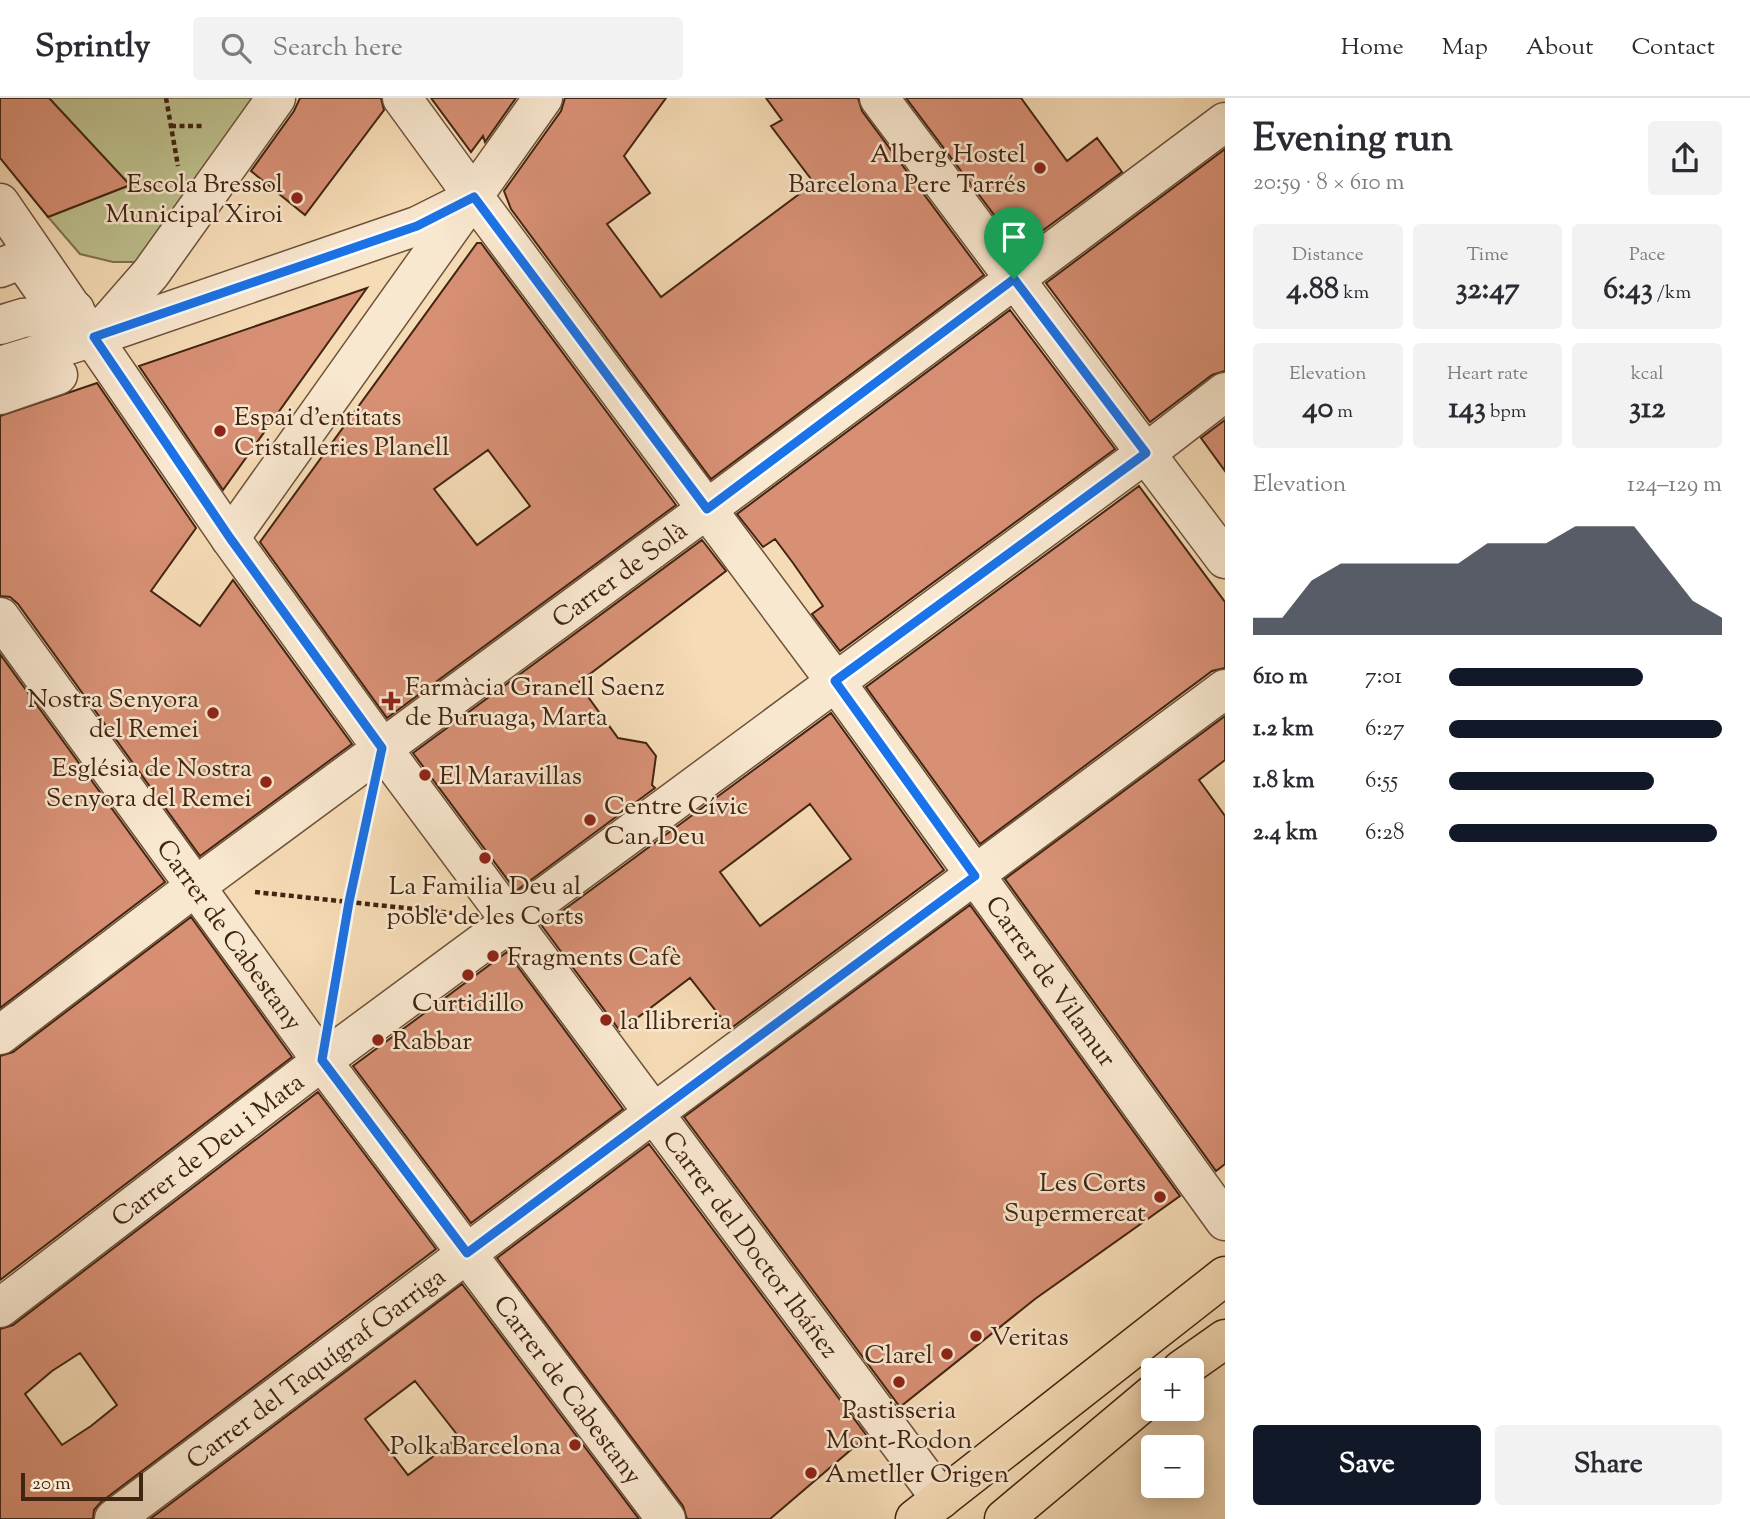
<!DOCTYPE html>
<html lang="en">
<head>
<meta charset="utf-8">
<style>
  :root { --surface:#fff; --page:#f2f2f3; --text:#2b2b33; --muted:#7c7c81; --line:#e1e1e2; --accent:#111827 }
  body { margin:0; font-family:"Sorts Mill Goudy",serif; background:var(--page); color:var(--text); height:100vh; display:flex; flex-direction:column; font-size:26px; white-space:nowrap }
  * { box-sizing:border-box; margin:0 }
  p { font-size:23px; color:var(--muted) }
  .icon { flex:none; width:38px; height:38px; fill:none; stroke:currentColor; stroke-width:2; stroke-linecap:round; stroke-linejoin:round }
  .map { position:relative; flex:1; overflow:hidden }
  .sheet { display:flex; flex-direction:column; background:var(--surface); width:525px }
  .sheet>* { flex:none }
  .fabs { position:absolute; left:1141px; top:1260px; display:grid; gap:14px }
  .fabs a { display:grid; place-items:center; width:63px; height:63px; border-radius:7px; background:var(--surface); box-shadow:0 4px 18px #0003; font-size:35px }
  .scale { position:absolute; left:21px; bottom:18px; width:122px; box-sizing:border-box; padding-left:7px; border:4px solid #412411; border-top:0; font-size:19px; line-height:24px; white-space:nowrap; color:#412411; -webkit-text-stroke:5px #f9e8d0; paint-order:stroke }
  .pin { position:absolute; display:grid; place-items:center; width:60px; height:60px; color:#fff; margin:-72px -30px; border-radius:50% 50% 50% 0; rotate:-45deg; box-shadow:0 0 7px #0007 }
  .pin .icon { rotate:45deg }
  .round { display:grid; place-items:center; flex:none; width:74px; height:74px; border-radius:7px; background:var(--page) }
  .overview { display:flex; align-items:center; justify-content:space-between; height:119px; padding:0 28px }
  h1 { font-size:38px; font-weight:700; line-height:52px }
  .figures { display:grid; grid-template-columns:repeat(3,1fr); gap:10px; height:119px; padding:7px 28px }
  .figures div { display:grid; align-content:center; border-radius:7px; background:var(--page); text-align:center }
  .figures b { font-size:30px; font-weight:700 }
  .figures small { font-size:19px; font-weight:400 }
  .figures p { font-size:19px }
  .chart { height:196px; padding:14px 28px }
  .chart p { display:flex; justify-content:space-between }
  .chart svg { width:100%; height:126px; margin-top:7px; fill:var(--accent); opacity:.7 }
  .cta { display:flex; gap:14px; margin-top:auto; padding:14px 28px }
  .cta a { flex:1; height:80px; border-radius:7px; background:var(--accent); color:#fff; font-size:28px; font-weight:700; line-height:80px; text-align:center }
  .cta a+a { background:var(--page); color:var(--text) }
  ul { padding:0 28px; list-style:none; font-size:23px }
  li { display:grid; grid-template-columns:112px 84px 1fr; align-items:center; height:52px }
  li i { height:18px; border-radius:9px; background:var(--accent) }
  header { display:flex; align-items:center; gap:42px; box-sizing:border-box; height:98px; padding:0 35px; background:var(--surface); border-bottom:2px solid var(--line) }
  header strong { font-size:33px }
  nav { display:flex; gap:38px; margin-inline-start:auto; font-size:24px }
  .search { width:490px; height:63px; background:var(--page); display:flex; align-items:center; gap:18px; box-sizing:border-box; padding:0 24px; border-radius:7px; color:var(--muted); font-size:26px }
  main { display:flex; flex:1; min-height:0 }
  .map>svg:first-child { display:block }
  .green { fill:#bdc08d; stroke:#7f724f; stroke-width:2 }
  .building { fill:#d89075; stroke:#412411; stroke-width:2; fill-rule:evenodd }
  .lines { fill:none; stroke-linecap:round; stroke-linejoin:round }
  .minor-casing { stroke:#6e523a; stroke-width:41 }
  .major-casing { stroke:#412411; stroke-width:41 }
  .path { stroke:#412411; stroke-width:4.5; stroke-dasharray:5 3.5; stroke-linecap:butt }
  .minor { stroke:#f9e8d0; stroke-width:38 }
  .major { stroke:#f6dcb6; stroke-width:38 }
  .route-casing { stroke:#fff; stroke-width:14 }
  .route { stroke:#1a73e8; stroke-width:9 }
  .poi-dot { fill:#8f2418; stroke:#f9e8d0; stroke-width:2.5 }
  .labels { text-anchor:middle; stroke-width:5; stroke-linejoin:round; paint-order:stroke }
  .poi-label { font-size:26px; fill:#412411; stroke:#f9e8d0; text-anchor:start }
  .street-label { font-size:26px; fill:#412411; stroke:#f9e8d0 }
</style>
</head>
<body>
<header>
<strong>Sprintly</strong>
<div class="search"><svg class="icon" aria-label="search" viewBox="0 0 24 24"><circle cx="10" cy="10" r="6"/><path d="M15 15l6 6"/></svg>Search here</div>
<nav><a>Home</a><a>Map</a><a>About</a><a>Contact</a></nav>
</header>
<main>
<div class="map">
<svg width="1225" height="1421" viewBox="0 0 1225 1421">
  <rect width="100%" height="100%" fill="#f6dcb6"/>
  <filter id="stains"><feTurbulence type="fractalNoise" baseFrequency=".00286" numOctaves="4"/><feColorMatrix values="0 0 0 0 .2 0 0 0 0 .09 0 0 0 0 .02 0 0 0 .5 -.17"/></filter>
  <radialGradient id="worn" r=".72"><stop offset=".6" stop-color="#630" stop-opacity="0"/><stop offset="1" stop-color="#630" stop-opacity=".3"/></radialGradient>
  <path class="green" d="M49,0H273L144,164H113L80,156L48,119L130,87Z"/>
  <path class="building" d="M0,0H49L130,87L48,119L0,60Z
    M300,0H381L384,12L305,117L251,73L294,13Z
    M431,0H516L485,44L483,38L471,54Z
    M565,0H666L624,58L650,95L607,126L661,199L814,85L771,28L782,22L766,0H858L862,13L984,177L711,381L511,111L504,93L561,13Z
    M906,0H1021L1067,63L1097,40L1122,74L1019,150Z
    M1225,51V273L1212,277L1150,324L1046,185Z
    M477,145H481L676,407L387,620L260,444ZM488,352L530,408L477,447L434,391Z
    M367,190L223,392L139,268Z
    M1010,212L1115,351L840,553L812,516L823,508L793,465L775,441L763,449L737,416Z
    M97,285L196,430L151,493L200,528L233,482L352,646L200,758L18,506L10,499L0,498V318Z
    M1225,322V373L1201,340Z
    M1139,388L1225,504V570L1212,573L980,746L866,589Z
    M702,442L726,473L578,585L618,640L646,645L656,658L652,687L655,690L516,793L413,655Z
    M0,556L165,784L0,910Z
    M831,615L944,772L730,931L690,880L620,933L542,828ZM810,706L851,761L760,828L720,774Z
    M1225,618V662L1199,682L1225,718V1066L1216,1073L1005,781Z
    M970,807L1180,1098L1035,1201L900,1309L684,1019Z
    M191,819L292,959L0,1182V958L13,954Z
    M507,854L623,1011L471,1125L353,968Z
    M318,994L436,1151L101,1404L94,1412L93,1421H0V1231L13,1227ZM80,1255L117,1307L91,1328L62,1347L25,1296L52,1273Z
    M649,1046L867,1338L770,1421H687L683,1408L497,1160Z
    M462,1186L639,1421H150ZM415,1283L459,1339L408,1377L365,1321Z"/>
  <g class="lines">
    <defs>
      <g id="minor">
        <path id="s1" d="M402,0L474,99L835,583L1225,1123"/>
        <path d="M879,0L1225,461"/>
        <path id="s2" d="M0,105L230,440L382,650L941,1401"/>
        <path d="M0,170L22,161L45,194"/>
        <path d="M0,227L23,220L62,217L75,212"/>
        <path d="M96,238L151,175L276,0"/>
        <path d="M0,268L94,239L417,128L469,102"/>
        <path d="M0,297L58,277"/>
        <path d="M230,440L543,0"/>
        <path id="s3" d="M0,519L322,963L666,1421"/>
        <path id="s4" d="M0,937L196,788L707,411L1225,24"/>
        <path id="s5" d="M0,1210L322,963L1146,355L1225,294"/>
        <path id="s6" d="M114,1421L655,1014L1225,591"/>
      </g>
      <path id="major" d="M1181,1272L1225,1241
        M915,1421L1225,1178
        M1004,1421L1153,1296"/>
    </defs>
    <use href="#minor" class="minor-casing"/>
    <use href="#major" class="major-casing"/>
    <path class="path" d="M166,0L178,68
      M171,28H205
      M255,794L452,815
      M332,906L349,804L368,712"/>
    <use href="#minor" class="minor"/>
    <use href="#major" class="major"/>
  </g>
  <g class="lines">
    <defs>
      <path id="route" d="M474,99L707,411L1014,181L1146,355L835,583L975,778L467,1155L322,962L349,804L382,650L230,440L94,239L417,128Z"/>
    </defs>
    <use href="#route" class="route-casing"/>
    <use href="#route" class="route"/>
  </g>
  <g class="poi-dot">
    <circle cx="1040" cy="70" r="7"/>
    <circle cx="297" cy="100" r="7"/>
    <circle cx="220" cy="333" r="7"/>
    <path d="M387.5 592.5h7v7h7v7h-7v7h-7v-7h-7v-7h7z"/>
    <circle cx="213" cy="615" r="7"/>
    <circle cx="425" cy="677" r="7"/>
    <circle cx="266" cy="684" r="7"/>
    <circle cx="590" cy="722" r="7"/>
    <circle cx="485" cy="760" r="7"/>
    <circle cx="493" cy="858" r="7"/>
    <circle cx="468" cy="877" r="7"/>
    <circle cx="606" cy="922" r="7"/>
    <circle cx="378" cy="942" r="7"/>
    <circle cx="1160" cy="1099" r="7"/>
    <circle cx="976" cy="1238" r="7"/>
    <circle cx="947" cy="1256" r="7"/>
    <circle cx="899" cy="1284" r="7"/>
    <circle cx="575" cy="1347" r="7"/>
    <circle cx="811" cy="1375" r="7"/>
  </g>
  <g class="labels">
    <g class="poi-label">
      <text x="1026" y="64" text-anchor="end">Alberg Hostel<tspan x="1026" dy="30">Barcelona Pere Tarrés</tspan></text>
      <text x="283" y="94" text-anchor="end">Escola Bressol<tspan x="283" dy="30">Municipal Xiroi</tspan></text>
      <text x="234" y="327">Espai d'entitats<tspan x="234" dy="30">Cristalleries Planell</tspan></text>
      <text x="405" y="597">Farmàcia Granell Saenz<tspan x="405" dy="30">de Buruaga, Marta</tspan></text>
      <text x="199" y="609" text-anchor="end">Nostra Senyora<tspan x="199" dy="30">del Remei</tspan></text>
      <text x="252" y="678" text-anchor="end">Església de Nostra<tspan x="252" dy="30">Senyora del Remei</tspan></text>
      <text x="439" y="686">El Maravillas</text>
      <text x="604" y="716">Centre Cívic<tspan x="604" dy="30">Can Deu</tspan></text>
      <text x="485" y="796" text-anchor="middle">La Familia Deu al<tspan x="485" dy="30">poble de les Corts</tspan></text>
      <text x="507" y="867">Fragments Cafè</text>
      <text x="468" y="913" text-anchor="middle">Curtidillo</text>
      <text x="620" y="931">la llibreria</text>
      <text x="392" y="951">Rabbar</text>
      <text x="1146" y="1093" text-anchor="end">Les Corts<tspan x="1146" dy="30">Supermercat</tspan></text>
      <text x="990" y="1247">Veritas</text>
      <text x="933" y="1265" text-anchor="end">Clarel</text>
      <text x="899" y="1320" text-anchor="middle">Pastisseria<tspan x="899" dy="30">Mont-Rodon</tspan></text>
      <text x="561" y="1356" text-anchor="end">PolkaBarcelona</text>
      <text x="825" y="1384">Ametller Origen</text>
    </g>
    <g class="street-label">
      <text dy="9" stroke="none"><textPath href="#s4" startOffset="772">Carrer de Solà</textPath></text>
      <text dy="9" stroke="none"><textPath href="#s3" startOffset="392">Carrer de Cabestany</textPath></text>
      <text dy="9" stroke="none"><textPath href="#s1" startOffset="1096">Carrer de Vilamur</textPath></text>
      <text dy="9" stroke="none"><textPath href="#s5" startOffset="261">Carrer de Deu i Mata</textPath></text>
      <text dy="9" stroke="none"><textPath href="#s2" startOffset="1284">Carrer del Doctor Ibáñez</textPath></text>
      <text dy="9" stroke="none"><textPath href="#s6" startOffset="252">Carrer del Taquígraf Garriga</textPath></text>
      <text dy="9" stroke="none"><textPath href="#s3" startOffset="959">Carrer de Cabestany</textPath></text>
    </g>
  </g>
  <rect width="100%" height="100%" filter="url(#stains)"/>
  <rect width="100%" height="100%" fill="url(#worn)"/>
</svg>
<div class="fabs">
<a>+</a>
<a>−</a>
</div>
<div class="scale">20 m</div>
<div class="pin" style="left:1014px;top:181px;background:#1e9e55"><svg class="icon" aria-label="arrive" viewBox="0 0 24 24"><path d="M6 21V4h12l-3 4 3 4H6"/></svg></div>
</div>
<section class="sheet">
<div class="overview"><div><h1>Evening run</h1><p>20:59 · 8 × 610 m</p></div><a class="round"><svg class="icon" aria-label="share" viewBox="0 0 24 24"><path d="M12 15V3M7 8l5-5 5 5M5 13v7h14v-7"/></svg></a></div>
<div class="figures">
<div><p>Distance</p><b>4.88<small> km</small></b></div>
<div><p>Time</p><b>32:47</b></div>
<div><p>Pace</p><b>6:43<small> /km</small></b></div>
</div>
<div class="figures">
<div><p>Elevation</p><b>40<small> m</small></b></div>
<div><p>Heart rate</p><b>143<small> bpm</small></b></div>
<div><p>kcal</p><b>312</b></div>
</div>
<div class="chart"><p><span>Elevation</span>124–129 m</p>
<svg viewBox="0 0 160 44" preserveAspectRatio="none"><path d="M0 44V38L10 38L20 25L30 19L40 19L50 19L60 19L70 19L80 12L90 12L100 12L110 6L120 6L130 6L140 19L150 32L160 38V44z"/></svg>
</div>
<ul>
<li><b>610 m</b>7:01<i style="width:71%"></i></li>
<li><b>1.2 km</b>6:27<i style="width:100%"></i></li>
<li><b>1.8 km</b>6:55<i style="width:75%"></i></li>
<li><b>2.4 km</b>6:28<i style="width:98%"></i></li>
</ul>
<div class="cta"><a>Save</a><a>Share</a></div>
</section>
</main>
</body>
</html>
